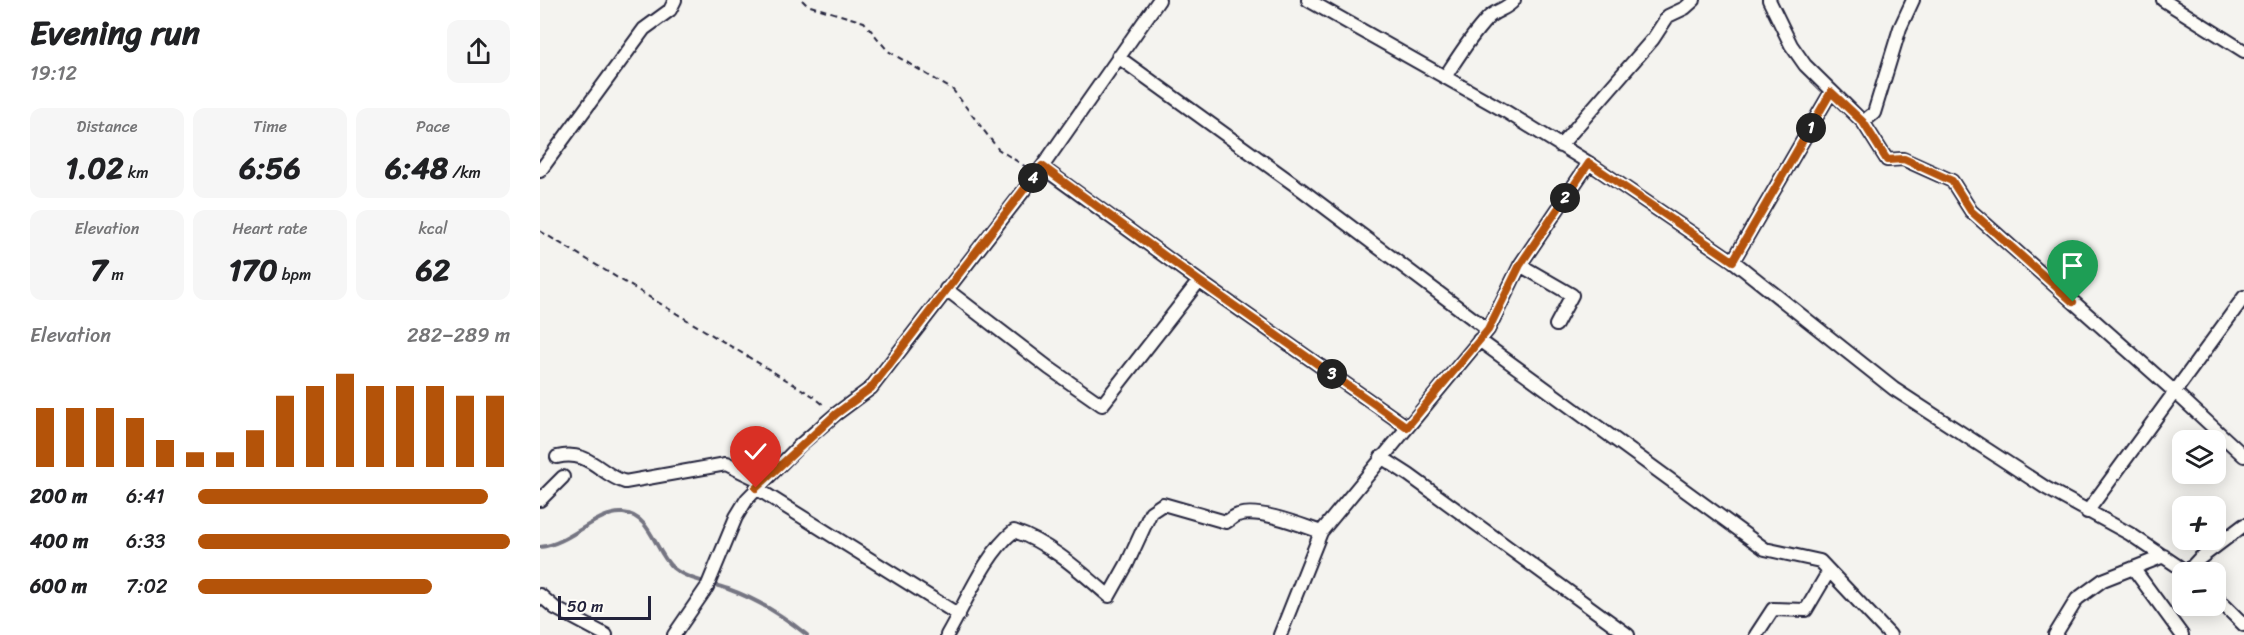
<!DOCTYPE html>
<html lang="en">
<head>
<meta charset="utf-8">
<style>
  :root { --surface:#fff; --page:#f6f6f6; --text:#202124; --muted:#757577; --accent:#b45309 }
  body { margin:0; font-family:Sriracha,sans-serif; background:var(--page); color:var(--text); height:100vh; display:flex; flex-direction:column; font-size:22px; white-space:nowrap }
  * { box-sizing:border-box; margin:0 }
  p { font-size:20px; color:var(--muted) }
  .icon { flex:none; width:33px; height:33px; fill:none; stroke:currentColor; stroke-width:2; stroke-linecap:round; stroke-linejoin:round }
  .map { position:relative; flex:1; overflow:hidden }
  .side { display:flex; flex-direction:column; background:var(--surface); width:540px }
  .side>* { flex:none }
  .fabs { position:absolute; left:1632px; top:430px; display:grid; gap:12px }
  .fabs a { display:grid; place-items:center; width:54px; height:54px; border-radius:12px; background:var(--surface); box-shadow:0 3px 15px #0003; font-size:30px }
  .scale { position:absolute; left:18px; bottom:15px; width:93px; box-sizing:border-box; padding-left:6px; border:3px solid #22223b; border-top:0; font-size:16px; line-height:21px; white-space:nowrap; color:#22223b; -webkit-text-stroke:4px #fdfcf7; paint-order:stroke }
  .pin { position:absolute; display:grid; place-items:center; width:51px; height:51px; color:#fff; margin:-62px -26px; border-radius:50% 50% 50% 0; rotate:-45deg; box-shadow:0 0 6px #0007 }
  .pin .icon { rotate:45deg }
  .km { position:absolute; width:30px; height:30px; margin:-15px; border-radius:50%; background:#222; color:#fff; font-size:16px; line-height:30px; text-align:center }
  .round { display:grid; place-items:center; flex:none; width:63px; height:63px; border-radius:12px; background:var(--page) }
  .overview { display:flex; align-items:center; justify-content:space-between; height:102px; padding:0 30px }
  h1 { font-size:33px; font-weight:700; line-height:45px }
  .figures { display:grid; grid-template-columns:repeat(3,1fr); gap:9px; height:102px; padding:6px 30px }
  .figures div { display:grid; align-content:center; border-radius:12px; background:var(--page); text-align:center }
  .figures b { font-size:30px; font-weight:700 }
  .figures small { font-size:16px; font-weight:400 }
  .figures p { font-size:16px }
  .chart { height:168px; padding:12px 30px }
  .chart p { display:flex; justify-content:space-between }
  .chart svg { width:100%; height:108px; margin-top:6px; stroke:var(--accent); stroke-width:6 }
  ul { padding:0 30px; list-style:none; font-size:20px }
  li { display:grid; grid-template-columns:96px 72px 1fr; align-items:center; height:45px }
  li i { height:15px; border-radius:8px; background:var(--accent) }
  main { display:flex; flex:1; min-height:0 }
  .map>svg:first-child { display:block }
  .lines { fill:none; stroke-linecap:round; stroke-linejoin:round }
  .stream { stroke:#757582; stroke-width:4 }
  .minor-casing { stroke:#22223b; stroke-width:16 }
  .path { stroke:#22223b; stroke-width:2; stroke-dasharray:6 4.5; stroke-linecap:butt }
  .minor { stroke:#fdfcf7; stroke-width:12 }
  .route-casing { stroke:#fff; stroke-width:12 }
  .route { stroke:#b45309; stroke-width:8 }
</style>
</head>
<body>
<main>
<section class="side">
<div class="overview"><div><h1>Evening run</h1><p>19:12</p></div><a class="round"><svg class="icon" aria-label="share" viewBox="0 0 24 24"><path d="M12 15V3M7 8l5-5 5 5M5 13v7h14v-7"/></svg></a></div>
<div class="figures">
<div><p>Distance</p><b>1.02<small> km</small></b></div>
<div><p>Time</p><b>6:56</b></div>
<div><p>Pace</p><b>6:48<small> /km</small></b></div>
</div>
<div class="figures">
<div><p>Elevation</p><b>7<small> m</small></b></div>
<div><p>Heart rate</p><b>170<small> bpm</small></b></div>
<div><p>kcal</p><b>62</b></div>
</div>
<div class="chart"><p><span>Elevation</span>282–289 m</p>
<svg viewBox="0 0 160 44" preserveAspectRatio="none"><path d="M5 44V20M15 44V20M25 44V20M35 44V24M45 44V33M55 44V38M65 44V38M75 44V29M85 44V15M95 44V11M105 44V6M115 44V11M125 44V11M135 44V11M145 44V15M155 44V15"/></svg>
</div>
<ul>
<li><b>200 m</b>6:41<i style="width:93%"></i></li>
<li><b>400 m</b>6:33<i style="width:100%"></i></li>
<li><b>600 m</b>7:02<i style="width:75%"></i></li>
</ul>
</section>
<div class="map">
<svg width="1704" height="635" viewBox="0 0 1704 635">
  <rect width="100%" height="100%" fill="#f4f3ef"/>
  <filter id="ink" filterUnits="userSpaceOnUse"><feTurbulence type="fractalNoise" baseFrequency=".0167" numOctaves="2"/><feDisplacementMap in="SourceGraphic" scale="12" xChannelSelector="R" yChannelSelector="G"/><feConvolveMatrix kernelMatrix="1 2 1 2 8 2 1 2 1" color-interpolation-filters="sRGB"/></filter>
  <g filter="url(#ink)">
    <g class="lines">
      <path class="stream" d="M0,547C31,544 56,511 83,513C111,515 115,552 133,568C148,580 171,583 188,589C216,599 245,617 267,635"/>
      <defs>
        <path id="minor" d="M768,0L965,111L1049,163L1193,261L1354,389L1506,488L1590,534L1648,573
          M1229,0L1251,45L1265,65L1323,122L1347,160L1363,159L1412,181L1431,211L1636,393L1704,456
          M1623,0L1704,51
          M578,57L762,190L948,330L781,532L740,635
          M905,77C918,57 930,37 947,19C954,10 967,10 974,0
          M1323,122L1334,113L1360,28L1373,0
          M1020,146L1113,39L1128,16L1145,8L1154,0
          M502,167L659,281L867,427
          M0,171L104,29L130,10L135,0
          M1193,261L1291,92
          M980,265L1032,295L1016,325
          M406,289L509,368L562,405L659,281
          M948,330L980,265L1049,163
          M939,340L1225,549L1280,561L1350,635
          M17,457C49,449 59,474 85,482L186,464L223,482
          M841,457L869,475L1088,635
          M216,488L419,615
          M0,500L23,477
          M1547,512L1704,297
          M1593,568L1642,635
          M1647,572L1659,559L1704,525
          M0,595L15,608L66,635
          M1676,597L1704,625
          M134,635L167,587L196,517L207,499L260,445L296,414L331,388L502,167L619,0
          M407,635C426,603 445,554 474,531C510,543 541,572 569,596L587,564L611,512L623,504L686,522C690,520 694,516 698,515C719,508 761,525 781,532
          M1216,635L1233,609L1266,610L1289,571
          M1515,635L1537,599L1563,580L1624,556"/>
      </defs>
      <use href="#minor" class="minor-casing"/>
      <path class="path" d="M262,0L267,5L324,22L348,51L413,90L458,149L486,167
        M0,231L273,396L286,407"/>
      <use href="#minor" class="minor"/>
    </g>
  </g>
  <g class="lines" filter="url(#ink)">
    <defs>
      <path id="route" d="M216,488L296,414L331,388L502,166L659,281L867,427L948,330L980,265L1049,163L1193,261L1291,92L1323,122L1347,160L1364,159L1412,181L1431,211L1533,302"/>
    </defs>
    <use href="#route" class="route-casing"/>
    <use href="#route" class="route"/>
  </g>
</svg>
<div class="fabs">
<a><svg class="icon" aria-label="layers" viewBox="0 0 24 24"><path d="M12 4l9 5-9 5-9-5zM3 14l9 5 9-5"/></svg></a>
<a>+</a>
<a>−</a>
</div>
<div class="scale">50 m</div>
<div class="pin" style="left:1533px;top:302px;background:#1e9e55"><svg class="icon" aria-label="arrive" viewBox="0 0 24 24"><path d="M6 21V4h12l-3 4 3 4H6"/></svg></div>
<div class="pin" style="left:216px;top:488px;background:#d93025"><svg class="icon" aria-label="check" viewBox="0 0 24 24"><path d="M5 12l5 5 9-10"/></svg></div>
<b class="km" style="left:1271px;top:128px">1</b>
<b class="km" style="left:1025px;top:198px">2</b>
<b class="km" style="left:792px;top:374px">3</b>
<b class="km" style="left:493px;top:178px">4</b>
</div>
</main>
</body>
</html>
